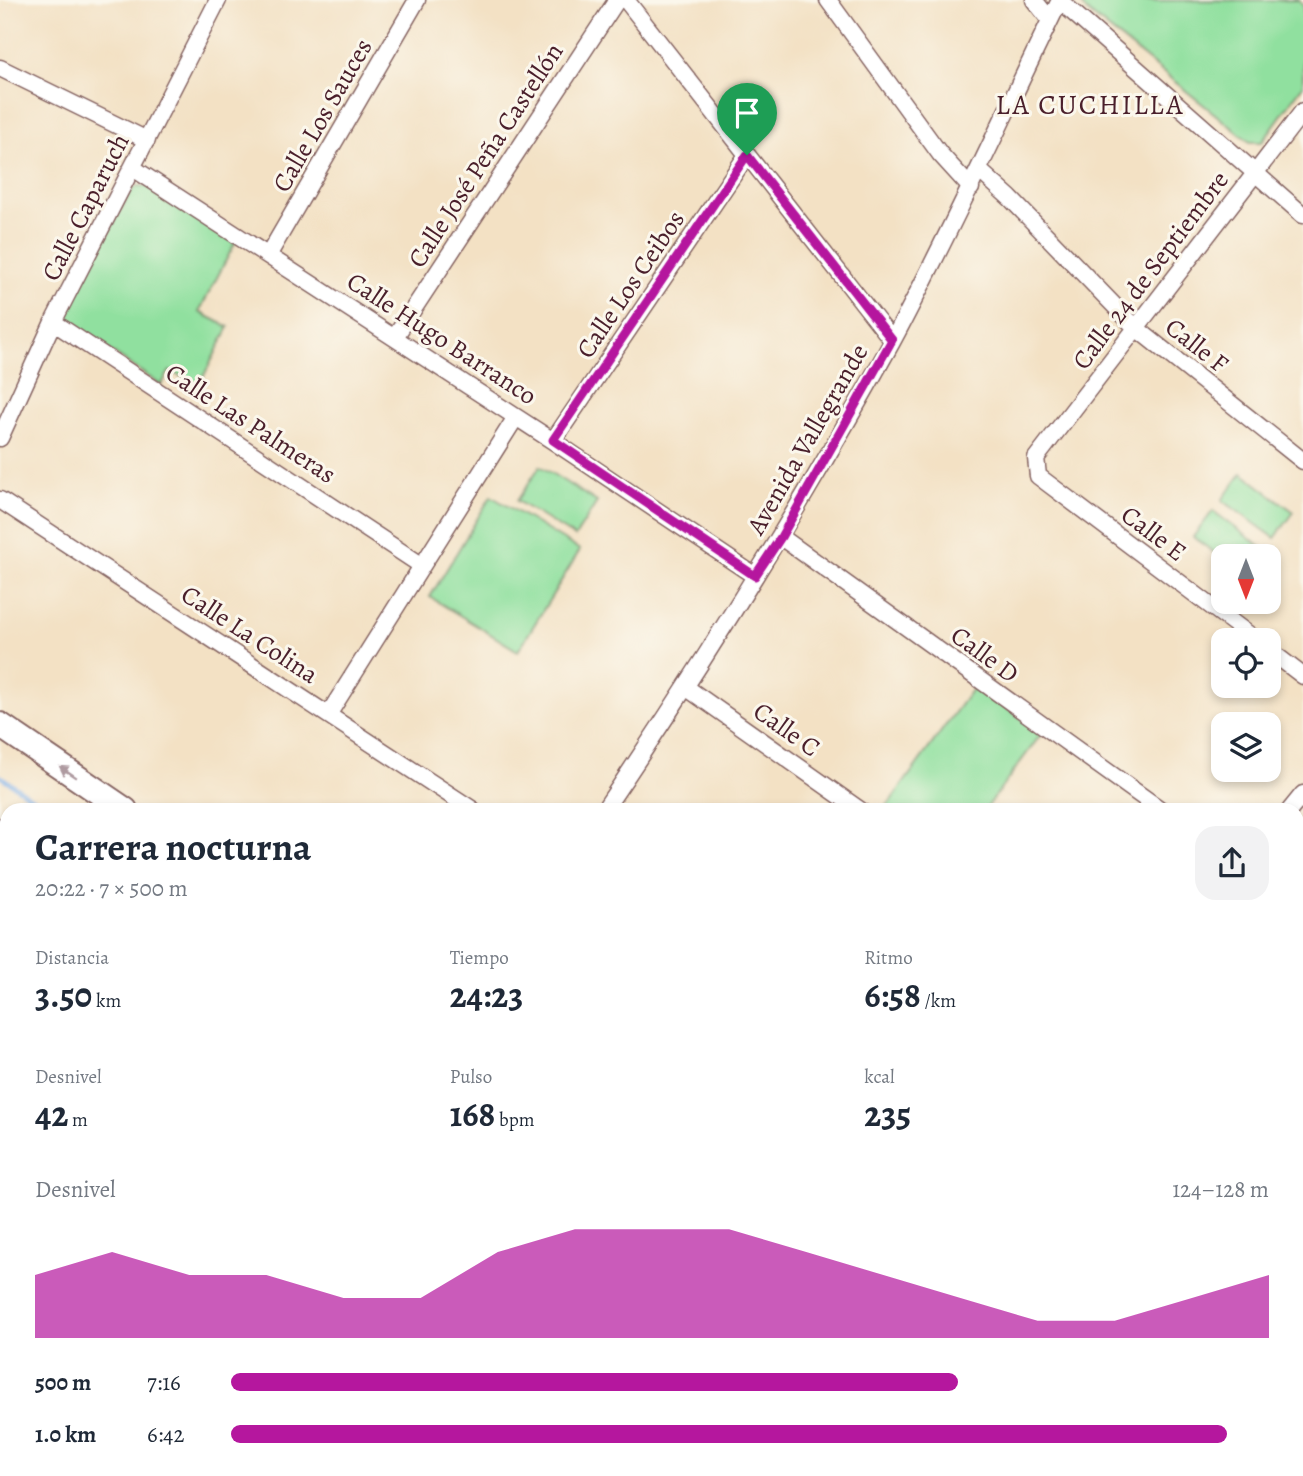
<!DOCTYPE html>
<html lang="es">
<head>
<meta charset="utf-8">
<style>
  :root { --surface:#fff; --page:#f2f2f3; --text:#1f2937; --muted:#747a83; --accent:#b5179e }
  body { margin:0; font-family:Alegreya,serif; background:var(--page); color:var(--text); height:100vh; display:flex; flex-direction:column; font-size:26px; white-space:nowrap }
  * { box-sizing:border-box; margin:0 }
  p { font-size:23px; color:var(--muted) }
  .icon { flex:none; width:38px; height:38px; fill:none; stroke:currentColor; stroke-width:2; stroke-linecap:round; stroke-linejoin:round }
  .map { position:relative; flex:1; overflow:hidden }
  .sheet { position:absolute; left:0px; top:803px; width:1304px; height:674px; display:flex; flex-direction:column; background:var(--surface); border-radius:21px 21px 0 0; box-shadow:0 4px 10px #0003 }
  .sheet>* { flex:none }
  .needle { width:46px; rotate:180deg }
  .fabs { position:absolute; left:1211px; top:544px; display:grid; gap:14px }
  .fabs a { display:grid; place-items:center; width:70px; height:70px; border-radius:14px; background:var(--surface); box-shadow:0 4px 10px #0003; font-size:35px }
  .pin { position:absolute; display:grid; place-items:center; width:60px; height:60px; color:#fff; margin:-72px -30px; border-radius:50% 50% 50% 0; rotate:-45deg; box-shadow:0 0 7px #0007 }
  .pin .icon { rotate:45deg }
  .round { display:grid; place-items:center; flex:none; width:74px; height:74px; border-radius:21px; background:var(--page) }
  .overview { display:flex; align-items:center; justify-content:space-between; height:119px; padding:0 35px }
  h1 { font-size:38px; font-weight:700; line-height:52px }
  .figures { display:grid; grid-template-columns:repeat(3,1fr); gap:10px; height:119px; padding:7px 35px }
  .figures div { display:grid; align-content:center }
  .figures b { font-size:35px; font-weight:700 }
  .figures small { font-size:19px; font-weight:400 }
  .figures p { font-size:19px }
  .chart { height:196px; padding:14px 35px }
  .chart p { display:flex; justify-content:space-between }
  .chart svg { width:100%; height:126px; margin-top:7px; fill:var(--accent); opacity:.7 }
  ul { padding:0 35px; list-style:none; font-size:23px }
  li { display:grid; grid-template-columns:112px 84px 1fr; align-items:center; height:52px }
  li i { height:18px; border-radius:9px; background:var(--accent) }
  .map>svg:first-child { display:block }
  .green { fill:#90e09f; stroke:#6d8065; stroke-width:2 }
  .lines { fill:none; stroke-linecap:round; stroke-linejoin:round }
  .stream { stroke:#7bade7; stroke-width:4.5 }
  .minor-casing { stroke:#856361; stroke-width:19 }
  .highway-casing { stroke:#856361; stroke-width:28 }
  .minor { stroke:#fff; stroke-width:16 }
  .highway { stroke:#fff; stroke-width:24 }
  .oneway { fill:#ae9aa0 }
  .route-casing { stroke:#fff; stroke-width:14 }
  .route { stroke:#b5179e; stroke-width:9 }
  .labels { text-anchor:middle; stroke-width:6; stroke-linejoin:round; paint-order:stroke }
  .street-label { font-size:26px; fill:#4a1f2b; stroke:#fbf7ec }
  .neighbourhood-label { font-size:28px; letter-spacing:2px; fill:#4a1f2b; stroke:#fbf7ec }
</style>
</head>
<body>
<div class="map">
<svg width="1303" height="1476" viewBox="0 0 1303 1476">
  <rect width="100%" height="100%" fill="#fbf7ec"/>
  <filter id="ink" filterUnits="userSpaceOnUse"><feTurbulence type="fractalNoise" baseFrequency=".0143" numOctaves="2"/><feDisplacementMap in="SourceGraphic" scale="14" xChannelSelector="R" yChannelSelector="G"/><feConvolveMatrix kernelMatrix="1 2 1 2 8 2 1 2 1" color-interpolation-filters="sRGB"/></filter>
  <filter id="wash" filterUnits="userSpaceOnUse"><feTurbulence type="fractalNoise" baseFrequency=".00686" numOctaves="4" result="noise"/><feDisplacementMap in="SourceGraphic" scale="28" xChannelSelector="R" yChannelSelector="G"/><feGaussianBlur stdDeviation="1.57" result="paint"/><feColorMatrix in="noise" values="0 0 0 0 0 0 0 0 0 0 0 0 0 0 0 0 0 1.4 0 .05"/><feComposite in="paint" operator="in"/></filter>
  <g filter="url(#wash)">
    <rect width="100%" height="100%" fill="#f3e1c4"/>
    <path class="green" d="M1299,0L1303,6V85L1262,142H1250L1084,9L1080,1Z
      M137,186H148L236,241L199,312L229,327L199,385L170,371L161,385L71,325L68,317L70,306L130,192Z
      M540,466L597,502L575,537L517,501Z
      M1242,473L1294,512L1275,538L1222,500Z
      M491,496L580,550L518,651L430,597Z
      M1213,511L1265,550L1260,556H1223V559L1193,537Z
      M975,685L1042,733L985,810H884Z
      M0,845L7,850V909H0Z
      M7,1103V1217L0,1212V1114Z
      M1303,1320V1380L1297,1374V1327Z
      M1297,1389L1303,1395V1474L1301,1476H1293L1287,1470H1297Z
      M1213,1470H1276L1282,1476H1207Z"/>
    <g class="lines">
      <path class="stream" d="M0,776L50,810
        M1297,832L1303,824
        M997,1470L1004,1476"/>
    </g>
  </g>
  <g filter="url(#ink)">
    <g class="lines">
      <defs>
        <path id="minor" d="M626,0L892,340
          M828,0L940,154L971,188
          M1034,0L1050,20
          M1060,1L1303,215
          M0,68L147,140
          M133,168L553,441L755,576
          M979,170L1010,198L1136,328L1303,461
          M269,254L417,0
          M53,322L421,565
          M395,337L617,0
          M0,438L53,322L218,0
          M553,441L747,155
          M0,500L473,810
          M781,537L1161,810
          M1256,640L1038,476L1036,458L1303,111
          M1269,650L1303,676
          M687,688L860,810
          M328,715L516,417
          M604,810C707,658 803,503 892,342C952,230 1004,114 1060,0
          M1290,810L1303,794
          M1297,881L1303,873
          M0,921L7,920
          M0,1028L7,1033
          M1297,1147L1303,1140
          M1297,1204L1303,1210
          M0,1219L7,1224
          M0,1396L7,1388
          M0,1430L7,1469
          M208,1470L209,1476
          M395,1470L396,1476
          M583,1470L584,1476
          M702,1476L707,1470"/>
        <path id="highway" d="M0,725L125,810
          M0,831L7,835
          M927,1470L934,1476
          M1060,1470L1067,1476"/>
      </defs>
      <use href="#minor" class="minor-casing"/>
      <use href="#highway" class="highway-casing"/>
      <use href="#minor" class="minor"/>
      <use href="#highway" class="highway"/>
    </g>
    <defs><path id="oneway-solid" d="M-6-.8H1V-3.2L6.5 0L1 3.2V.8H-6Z" transform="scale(1.75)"/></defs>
    <use class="oneway" href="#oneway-solid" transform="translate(68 772) rotate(-146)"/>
  </g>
  <g class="lines" filter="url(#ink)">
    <defs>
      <path id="route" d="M747,155L892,340L781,537L755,576L553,440Z"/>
    </defs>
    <use href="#route" class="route-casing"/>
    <use href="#route" class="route"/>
  </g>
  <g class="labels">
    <g class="street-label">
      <text transform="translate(322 115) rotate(-60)" y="9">Calle Los Sauces</text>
      <text transform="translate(485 155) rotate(-57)" y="9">Calle José Peña Castellón</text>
      <text transform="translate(85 207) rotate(-63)" y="9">Calle Caparuch</text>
      <text transform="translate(1150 270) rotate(-53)" y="9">Calle 24 de Septiembre</text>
      <text transform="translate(630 284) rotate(-56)" y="9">Calle Los Ceibos</text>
      <text transform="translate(442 338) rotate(33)" y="9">Calle Hugo Barranco</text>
      <text transform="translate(1197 345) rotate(38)" y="9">Calle F</text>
      <text transform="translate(251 423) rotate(33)" y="9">Calle Las Palmeras</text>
      <text transform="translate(807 439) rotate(-60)" y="9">Avenida Vallegrande</text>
      <text transform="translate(1154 533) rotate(37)" y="9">Calle E</text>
      <text transform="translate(250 634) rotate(33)" y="9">Calle La Colina</text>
      <text transform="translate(985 654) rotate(36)" y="9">Calle D</text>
      <text transform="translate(787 729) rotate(35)" y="9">Calle C</text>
    </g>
    <g class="neighbourhood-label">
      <text x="1090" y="114">LA CUCHILLA</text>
    </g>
  </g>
</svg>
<div class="fabs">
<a><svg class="needle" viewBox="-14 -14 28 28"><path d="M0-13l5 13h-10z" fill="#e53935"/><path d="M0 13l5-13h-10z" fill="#747a83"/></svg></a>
<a><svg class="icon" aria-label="locate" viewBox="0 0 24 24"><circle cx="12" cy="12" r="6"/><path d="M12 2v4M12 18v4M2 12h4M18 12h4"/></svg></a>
<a><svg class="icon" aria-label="layers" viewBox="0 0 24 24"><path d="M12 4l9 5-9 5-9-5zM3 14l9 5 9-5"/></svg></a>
</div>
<div class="pin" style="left:747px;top:155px;background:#1e9e55"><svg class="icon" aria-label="arrive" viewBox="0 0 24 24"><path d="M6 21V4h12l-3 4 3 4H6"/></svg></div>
<section class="sheet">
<div class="overview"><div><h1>Carrera nocturna</h1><p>20:22 · 7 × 500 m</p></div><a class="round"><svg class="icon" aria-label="share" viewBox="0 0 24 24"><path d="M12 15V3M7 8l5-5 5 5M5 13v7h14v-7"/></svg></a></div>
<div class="figures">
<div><p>Distancia</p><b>3.50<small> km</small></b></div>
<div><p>Tiempo</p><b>24:23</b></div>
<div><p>Ritmo</p><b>6:58<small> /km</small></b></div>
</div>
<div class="figures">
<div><p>Desnivel</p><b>42<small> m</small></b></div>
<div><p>Pulso</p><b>168<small> bpm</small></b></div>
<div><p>kcal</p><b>235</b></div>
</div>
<div class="chart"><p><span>Desnivel</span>124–128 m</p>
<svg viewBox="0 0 160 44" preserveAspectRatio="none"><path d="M0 44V22L10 14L20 22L30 22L40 30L50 30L60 14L70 6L80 6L90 6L100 14L110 22L120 30L130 38L140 38L150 30L160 22V44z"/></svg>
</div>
<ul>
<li><b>500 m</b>7:16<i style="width:70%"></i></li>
<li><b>1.0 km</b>6:42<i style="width:96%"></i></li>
</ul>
</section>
</div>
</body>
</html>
